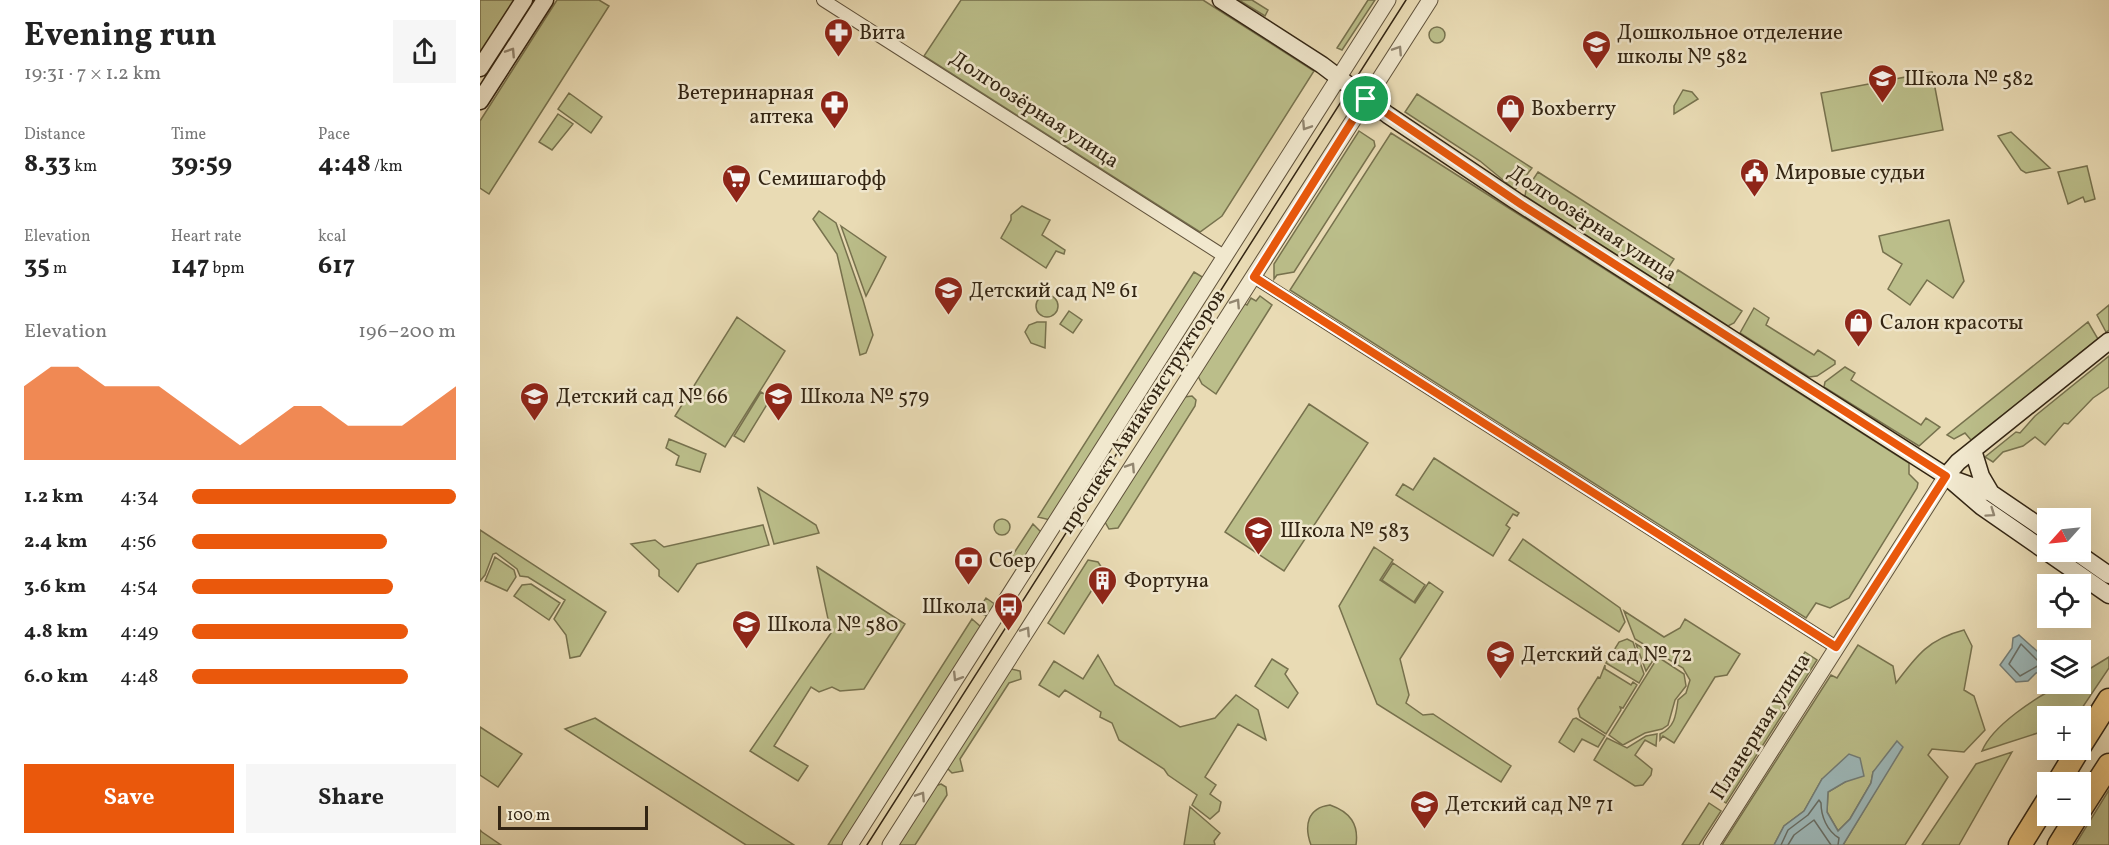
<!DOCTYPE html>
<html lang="en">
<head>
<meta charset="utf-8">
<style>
  :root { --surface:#fff; --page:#f6f6f6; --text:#222; --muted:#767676; --accent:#ea580c }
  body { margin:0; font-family:Vollkorn,serif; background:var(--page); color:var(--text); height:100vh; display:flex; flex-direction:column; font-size:22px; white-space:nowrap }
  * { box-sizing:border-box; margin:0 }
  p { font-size:20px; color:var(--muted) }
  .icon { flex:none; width:33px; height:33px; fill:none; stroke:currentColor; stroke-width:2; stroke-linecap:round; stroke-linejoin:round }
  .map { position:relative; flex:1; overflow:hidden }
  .details { display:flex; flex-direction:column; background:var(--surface); width:480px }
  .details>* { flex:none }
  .needle { width:39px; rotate:243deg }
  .tools { position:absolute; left:1557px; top:508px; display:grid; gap:12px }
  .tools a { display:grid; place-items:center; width:54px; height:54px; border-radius:0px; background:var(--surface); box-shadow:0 6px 24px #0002; font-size:30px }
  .scale { position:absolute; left:18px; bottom:15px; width:150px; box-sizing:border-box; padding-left:6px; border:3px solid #332513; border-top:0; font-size:16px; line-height:21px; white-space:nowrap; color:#332513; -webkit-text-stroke:4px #f1e8ce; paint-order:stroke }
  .pin { position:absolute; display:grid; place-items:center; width:51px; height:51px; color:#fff; margin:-26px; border:3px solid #fff; border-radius:50%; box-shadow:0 2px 6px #0007 }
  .round { display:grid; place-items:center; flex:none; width:63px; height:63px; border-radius:0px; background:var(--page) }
  .overview { display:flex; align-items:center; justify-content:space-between; height:102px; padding:0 24px }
  h1 { font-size:33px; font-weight:700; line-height:45px }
  .stats { display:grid; grid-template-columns:repeat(3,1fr); gap:9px; height:102px; padding:6px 24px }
  .stats div { display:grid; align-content:center }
  .stats b { font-size:26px; font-weight:700 }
  .stats small { font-size:16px; font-weight:400 }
  .stats p { font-size:16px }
  .chart { height:168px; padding:12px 24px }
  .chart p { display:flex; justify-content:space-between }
  .chart svg { width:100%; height:108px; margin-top:6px; fill:var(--accent); opacity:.7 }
  .cta { display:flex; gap:12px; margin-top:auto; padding:12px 24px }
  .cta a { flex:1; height:69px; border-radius:0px; background:var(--accent); color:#fff; font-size:24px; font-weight:700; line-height:69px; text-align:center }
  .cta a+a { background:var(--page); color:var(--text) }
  ul { padding:0 24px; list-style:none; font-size:20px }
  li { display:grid; grid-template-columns:96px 72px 1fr; align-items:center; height:45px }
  li i { height:15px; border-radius:8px; background:var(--accent) }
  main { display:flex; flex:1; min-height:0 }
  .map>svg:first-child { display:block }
  .green { fill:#bbbe8a; stroke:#77724e; stroke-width:1.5 }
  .water { fill:#9db8b9; stroke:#737d77; stroke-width:1.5 }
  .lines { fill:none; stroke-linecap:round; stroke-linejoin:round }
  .shore { stroke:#686e66; stroke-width:1.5 }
  .minor-casing { stroke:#60523b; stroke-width:14 }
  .tertiary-casing { stroke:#60523b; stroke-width:17 }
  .secondary-casing { stroke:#332513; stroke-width:19 }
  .motorway-casing { stroke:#332513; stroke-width:25 }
  .minor { stroke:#f1e8ce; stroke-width:12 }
  .tertiary { stroke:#f1e8ce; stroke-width:15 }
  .secondary { stroke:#f1e8ce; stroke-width:16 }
  .motorway { stroke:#e4be7a; stroke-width:22 }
  .tram { stroke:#332513; stroke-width:1.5 }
  .oneway { stroke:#928670 }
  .route-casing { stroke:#fff; stroke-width:12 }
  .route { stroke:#ea580c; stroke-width:8 }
  .labels { text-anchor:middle; stroke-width:5; stroke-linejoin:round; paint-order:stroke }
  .poi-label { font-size:21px; fill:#332513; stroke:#f1e8ce; text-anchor:start }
  .street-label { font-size:21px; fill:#332513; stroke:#f1e8ce }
</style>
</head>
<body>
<main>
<section class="details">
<div class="overview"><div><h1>Evening run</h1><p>19:31 · 7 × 1.2 km</p></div><a class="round"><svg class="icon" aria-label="share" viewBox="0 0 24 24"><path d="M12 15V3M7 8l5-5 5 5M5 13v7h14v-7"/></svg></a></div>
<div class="stats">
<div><p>Distance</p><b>8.33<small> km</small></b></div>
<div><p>Time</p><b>39:59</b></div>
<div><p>Pace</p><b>4:48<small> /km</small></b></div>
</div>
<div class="stats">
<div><p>Elevation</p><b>35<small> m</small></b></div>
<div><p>Heart rate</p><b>147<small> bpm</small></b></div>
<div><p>kcal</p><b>617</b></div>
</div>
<div class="chart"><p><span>Elevation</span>196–200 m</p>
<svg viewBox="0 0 160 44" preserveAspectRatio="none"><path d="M0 44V14L10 6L20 6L30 14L40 14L50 14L60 22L70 30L80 38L90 30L100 22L110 22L120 30L130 30L140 30L150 22L160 14V44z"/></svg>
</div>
<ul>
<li><b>1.2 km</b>4:34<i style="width:100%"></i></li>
<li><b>2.4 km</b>4:56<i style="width:74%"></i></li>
<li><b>3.6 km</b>4:54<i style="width:76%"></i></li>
<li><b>4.8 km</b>4:49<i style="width:82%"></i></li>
<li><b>6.0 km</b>4:48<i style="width:82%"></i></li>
</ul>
<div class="cta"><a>Save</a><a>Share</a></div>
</section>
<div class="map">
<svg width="1629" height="845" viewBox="0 0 1629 845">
  <rect width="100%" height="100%" fill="#e9dbb4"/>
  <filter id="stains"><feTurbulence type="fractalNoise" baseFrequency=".00333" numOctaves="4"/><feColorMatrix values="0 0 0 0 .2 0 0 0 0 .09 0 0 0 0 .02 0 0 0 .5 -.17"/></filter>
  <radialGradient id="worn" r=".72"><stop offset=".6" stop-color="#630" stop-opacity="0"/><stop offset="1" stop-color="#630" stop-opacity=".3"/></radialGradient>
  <path class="green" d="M0,0H35L0,54Z
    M77,0H119L129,6L9,194L0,188V121Z
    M481,0H723L834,71L742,216L720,232L444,56Z
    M759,0H772L788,10L785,16Z
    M888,0H895L862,50L857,48Z
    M949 35a8 8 0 1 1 16 0a8 8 0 1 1-16 0Z
    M1452,72L1463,130L1352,151L1341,93Z
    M1203,90L1212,92L1218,99L1194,114V106Z
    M89,93L122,117L111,133L78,109Z
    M937,94L1052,168L1035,190L1000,161L925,112Z
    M78,114L93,124L72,150L59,142Z
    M879,131L894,141L895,146L814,272L797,275L794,279V264Z
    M1531,132L1570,168L1546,173L1541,170L1518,136Z
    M911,133L1429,463V474L1438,483L1437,488L1369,598L1350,608L1336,603L1326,618L810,290Z
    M1607,166L1615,199L1605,202L1603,197L1588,204L1578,172Z
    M1058,172L1194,259L1179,282L1045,196L1046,190Z
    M542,206L570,220L562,235L585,250L584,254L576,251L566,268L521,238L531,220V215Z
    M339,211L356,223L383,300L393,335L386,353L380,355L357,254L333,219Z
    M1469,220L1484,281L1473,298L1447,280L1430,305L1408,289L1422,264L1403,252L1399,236Z
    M361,226L406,257L386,296Z
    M1198,270L1262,311L1254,323L1248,326L1188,287Z
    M714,272L724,278L570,520L558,517Z
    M556 306a11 11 0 1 1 22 0a11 11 0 1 1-22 0Z
    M780,296L792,305L736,394L722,384L718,376L763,303L767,305L771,298L776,301Z
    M1629,305V330L1626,332L1617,315Z
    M1274,308L1289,318L1286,325L1334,355L1338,350L1355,361V364L1337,376L1329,377L1260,333Z
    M589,311L602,320L593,333L580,324Z
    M257,317L305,351L245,447L195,416Z
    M557,322H566L565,348L551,343L545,332L549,325Z
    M1608,322L1618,339L1491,440L1485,433L1474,439L1467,435Z
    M1629,356V387L1613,398L1588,424L1584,423L1565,445L1555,437L1543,446L1523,452L1513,462L1505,457L1536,432L1540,433L1555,416Z
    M1365,367L1375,373L1371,380L1441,425L1446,418L1460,427L1439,446L1344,387L1345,382Z
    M281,392L291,398L264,442L254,436Z
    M712,396L716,400L715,406L638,528L629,529L625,522L704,397Z
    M829,404L888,443L804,571L745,532Z
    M189,439L226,454L220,472L196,465L199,456L186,448Z
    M954,458L1039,513L1037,516L1033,514L1026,525L1030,528L1013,556L916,495L923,484L933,490Z
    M278,488L336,525L339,533L294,544Z
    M514 527a8 8 0 1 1 16 0a8 8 0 1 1-16 0Z
    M553,524L562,533L545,560L541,557L535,566L528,562Z
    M283,525L289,545L217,564L198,592L179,576V570L151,544L175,540L184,547Z
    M0,530L126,612L100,656L90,658L86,635L74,619L85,600L48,577L40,576L37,569L16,553L13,554L5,575L0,581Z
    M1043,539L1140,608L1145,622L1139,632L1029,560Z
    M894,547L913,560L900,580L935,603L949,582L963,592L920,659L929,695L926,703L943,715L953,714L1031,766L1021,782L897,704L859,606Z
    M15,557L34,570L36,577L27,591L5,581Z
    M608,560L618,562L624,571L584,634L568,623Z
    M913,563L945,585L934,602L902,580Z
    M337,567L425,624L384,689L360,691L352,687L339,692L331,687L294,746L328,766L318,781L270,751L351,633Z
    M51,584L80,603L69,620L34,596L42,585Z
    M506,598L516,605L509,617L497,612Z
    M1144,611L1184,637L1200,628L1205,619L1260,654L1247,675L1235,677L1194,743L1183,736L1180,740V734C1195,727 1196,715 1198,700L1206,693L1210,680L1203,668L1155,639Z
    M492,619L501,627L363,845H348Z
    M1484,630L1492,646L1484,690L1494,696L1505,730L1484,752L1452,749L1448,755L1468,777L1425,845H1363L1422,747L1393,772L1391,783L1370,819L1358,831L1347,812L1348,792L1365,782L1342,779L1324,811L1304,826L1294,845H1242L1351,675L1357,678L1378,645L1413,666L1416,683C1437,655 1449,639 1484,630Z
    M1147,639L1153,642L1164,674L1159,683L1126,663L1139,642Z
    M1156,644L1176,656L1166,671Z
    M1325,652L1337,660L1246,803L1234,795Z
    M618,655L635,685L700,727L735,718L756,695L778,710L786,740L758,724L725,777L736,785L730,794L741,802L739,811L730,819L712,805L717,795L688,775L684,769L639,740L632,723L620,717L621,712L585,690L579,697L559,685L574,661L603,679Z
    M1178,657L1204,674L1206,686L1195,700L1188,725L1182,729L1165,733L1143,745L1129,735Z
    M1629,657V668L1596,717H1568L1567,730L1502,751C1512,726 1557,696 1582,685C1587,683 1594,684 1600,684L1601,674Z
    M792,659L808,669L805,674L818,693L808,708L775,686Z
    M1125,665V669L1151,685L1153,682L1157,685L1143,708L1140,707L1141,710L1126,734L1100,717L1098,709L1118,677L1120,678Z
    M531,669L540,671L541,679L529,683L480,759L483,771L472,773L468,769L469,763Z
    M115,718L314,845H266L85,729Z
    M1096,718L1125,736L1118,747L1102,739L1094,752L1079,742L1093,719Z
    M0,727L42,754L18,787L0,775Z
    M1177,734L1176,746L1165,740L1155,755L1172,769L1171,775L1163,785L1155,786L1114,760L1127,738L1147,748L1166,736Z
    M1532,752L1479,845H1442L1496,764Z
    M461,784L466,787L467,795L435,845H417L455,786Z
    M1629,790V845H1595Z
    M1229,803L1241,811L1219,845H1202Z
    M850,805C870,812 879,824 876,845H831C824,826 827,808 850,805Z
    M710,807L740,833L734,841L735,845H704Z
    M0,830L2,832L21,845H0Z"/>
  <path class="water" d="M1539,635L1567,660V672L1556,673L1548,681L1536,682L1520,665L1532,648L1533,638Z
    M1417,741L1423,747L1363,845H1294L1304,826L1324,811L1342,779L1369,754L1380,758L1384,776L1365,782L1348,792L1347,812L1358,831L1370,819L1391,783L1393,772Z"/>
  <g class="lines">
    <path class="shore" d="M1541,644L1561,664L1540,676L1529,664Z
      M1301,845L1308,830L1328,815L1339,800L1341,803C1341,816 1347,831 1359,838L1358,845
      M1308,845L1314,835L1334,820L1351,845"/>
    <defs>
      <path id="minor" d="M343,0L744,256
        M774,277L1356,647"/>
      <path id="tertiary" d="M370,845L908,0
        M410,845L950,0
        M1231,845L1466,476"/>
      <path id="secondary" d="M741,0L842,65L908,115L1036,201L1466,476L1502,507L1629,595
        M0,68L44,0
        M0,101L65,0
        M1493,450L1501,476L1511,493
        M1466,476L1478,462L1629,341
        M1478,481L1511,493L1568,532
        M1596,552L1629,575"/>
      <path id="motorway" d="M1600,746L1629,700
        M1578,783L1598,750
        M1600,810L1629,765
        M1540,845L1568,800
        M1579,845L1597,816"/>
    </defs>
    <use href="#minor" class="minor-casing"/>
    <use href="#tertiary" class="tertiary-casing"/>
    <use href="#secondary" class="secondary-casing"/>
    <use href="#motorway" class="motorway-casing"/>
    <use href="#minor" class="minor"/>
    <use href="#tertiary" class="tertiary"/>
    <use href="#secondary" class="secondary"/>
    <use href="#motorway" class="motorway"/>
    <path class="tram" d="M387,845L926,0"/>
  </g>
  <defs><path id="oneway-chevron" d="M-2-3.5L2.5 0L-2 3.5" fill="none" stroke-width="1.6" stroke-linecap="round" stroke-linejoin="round" transform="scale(1.5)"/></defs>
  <g class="oneway">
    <use href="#oneway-chevron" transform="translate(918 50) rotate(-57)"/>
    <use href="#oneway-chevron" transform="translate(31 52) rotate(-57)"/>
    <use href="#oneway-chevron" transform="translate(826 126) rotate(123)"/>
    <use href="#oneway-chevron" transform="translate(756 303) rotate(-57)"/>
    <use href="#oneway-chevron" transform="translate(651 467) rotate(-57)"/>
    <use href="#oneway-chevron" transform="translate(1511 513) rotate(35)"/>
    <use href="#oneway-chevron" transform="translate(546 631) rotate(-57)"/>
    <use href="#oneway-chevron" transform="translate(477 677) rotate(122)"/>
    <use href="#oneway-chevron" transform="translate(441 796) rotate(-57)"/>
  </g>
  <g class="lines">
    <defs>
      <path id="route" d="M886,99L1042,205L1466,476L1356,647L774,277Z"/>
    </defs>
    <use href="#route" class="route-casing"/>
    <use href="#route" class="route"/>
  </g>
  <defs>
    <symbol id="pharmacy-pin" viewBox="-11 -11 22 30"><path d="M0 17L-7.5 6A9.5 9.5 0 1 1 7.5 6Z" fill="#8f2418" stroke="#f1e8ce"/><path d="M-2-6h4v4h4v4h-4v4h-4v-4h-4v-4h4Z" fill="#fff"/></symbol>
    <symbol id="school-pin" viewBox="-11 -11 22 30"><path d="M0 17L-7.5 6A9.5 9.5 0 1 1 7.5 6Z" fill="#8f2418" stroke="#f1e8ce"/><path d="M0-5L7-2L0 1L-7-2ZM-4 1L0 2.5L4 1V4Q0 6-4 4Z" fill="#fff"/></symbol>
    <symbol id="shop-pin" viewBox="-11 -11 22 30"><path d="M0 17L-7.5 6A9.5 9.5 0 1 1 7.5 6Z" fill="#8f2418" stroke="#f1e8ce"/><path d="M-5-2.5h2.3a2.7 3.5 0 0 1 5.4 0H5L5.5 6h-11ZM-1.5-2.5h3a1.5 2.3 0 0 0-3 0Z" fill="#fff"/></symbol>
    <symbol id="civic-pin" viewBox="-11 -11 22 30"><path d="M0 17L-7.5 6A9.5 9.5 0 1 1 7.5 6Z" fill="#8f2418" stroke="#f1e8ce"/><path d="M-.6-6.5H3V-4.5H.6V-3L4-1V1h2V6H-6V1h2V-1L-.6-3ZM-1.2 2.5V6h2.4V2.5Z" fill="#fff"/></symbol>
    <symbol id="supermarket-pin" viewBox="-11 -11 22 30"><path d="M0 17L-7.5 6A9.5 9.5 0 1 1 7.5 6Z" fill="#8f2418" stroke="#f1e8ce"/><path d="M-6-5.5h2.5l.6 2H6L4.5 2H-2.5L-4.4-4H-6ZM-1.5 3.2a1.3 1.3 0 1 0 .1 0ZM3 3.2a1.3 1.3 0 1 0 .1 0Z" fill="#fff"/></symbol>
    <symbol id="bank-pin" viewBox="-11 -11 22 30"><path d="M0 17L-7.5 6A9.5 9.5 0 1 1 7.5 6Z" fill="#8f2418" stroke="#f1e8ce"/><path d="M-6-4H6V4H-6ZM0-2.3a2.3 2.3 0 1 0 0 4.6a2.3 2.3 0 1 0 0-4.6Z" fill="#fff"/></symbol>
    <symbol id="building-pin" viewBox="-11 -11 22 30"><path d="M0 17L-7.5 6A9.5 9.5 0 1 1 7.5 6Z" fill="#8f2418" stroke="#f1e8ce"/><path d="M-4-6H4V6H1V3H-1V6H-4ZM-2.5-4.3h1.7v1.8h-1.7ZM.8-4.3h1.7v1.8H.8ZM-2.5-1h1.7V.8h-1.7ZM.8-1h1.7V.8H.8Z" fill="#fff"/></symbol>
    <symbol id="bus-pin" viewBox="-11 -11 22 30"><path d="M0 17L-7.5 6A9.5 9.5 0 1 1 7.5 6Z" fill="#8f2418" stroke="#f1e8ce"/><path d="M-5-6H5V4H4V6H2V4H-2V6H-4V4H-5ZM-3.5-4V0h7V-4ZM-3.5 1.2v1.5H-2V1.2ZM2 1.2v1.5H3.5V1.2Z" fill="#fff"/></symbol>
  </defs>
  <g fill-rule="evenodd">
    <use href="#pharmacy-pin" x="342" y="16" width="33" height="45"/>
    <use href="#school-pin" x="1100" y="28" width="33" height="45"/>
    <use href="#school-pin" x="1386" y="62" width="33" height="45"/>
    <use href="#pharmacy-pin" x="338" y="88" width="33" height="45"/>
    <use href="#shop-pin" x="1014" y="92" width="33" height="45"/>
    <use href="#civic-pin" x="1258" y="156" width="33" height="45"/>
    <use href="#supermarket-pin" x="240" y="162" width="33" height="45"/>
    <use href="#school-pin" x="452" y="274" width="33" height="45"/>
    <use href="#shop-pin" x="1362" y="306" width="33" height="45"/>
    <use href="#school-pin" x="38" y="380" width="33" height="45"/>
    <use href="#school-pin" x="282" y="380" width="33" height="45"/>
    <use href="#school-pin" x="762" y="514" width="33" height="45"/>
    <use href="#bank-pin" x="472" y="544" width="33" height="45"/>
    <use href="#building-pin" x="606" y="564" width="33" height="45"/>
    <use href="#bus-pin" x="512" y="590" width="33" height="45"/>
    <use href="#school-pin" x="250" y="608" width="33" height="45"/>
    <use href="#school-pin" x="1004" y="638" width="33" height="45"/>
    <use href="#school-pin" x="928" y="788" width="33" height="45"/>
  </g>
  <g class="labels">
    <g class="poi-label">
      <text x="379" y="39">Вита</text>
      <text x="1137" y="39">Дошкольное отделение<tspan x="1137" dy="24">школы № 582</tspan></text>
      <text x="1424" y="85">Школа № 582</text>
      <text x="334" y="99" text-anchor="end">Ветеринарная<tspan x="334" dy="24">аптека</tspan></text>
      <text x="1051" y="115">Boxberry</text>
      <text x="1295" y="179">Мировые судьи</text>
      <text x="278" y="185">Семишагофф</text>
      <text x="489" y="297">Детский сад № 61</text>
      <text x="1400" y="329">Салон красоты</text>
      <text x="76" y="403">Детский сад № 66</text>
      <text x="320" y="403">Школа № 579</text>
      <text x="800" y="537">Школа № 583</text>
      <text x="509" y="567">Сбер</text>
      <text x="644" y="587">Фортуна</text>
      <text x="507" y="613" text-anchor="end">Школа</text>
      <text x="287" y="631">Школа № 580</text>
      <text x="1041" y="661">Детский сад № 72</text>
      <text x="965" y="811">Детский сад № 71</text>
    </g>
    <g class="street-label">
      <text transform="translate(555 109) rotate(33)" y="7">Долгоозёрная улица</text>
      <text transform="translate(1113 223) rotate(33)" y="7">Долгоозёрная улица</text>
      <text transform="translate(662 411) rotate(-57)" y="7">проспект Авиаконструкторов</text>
      <text transform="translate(1280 726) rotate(-58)" y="7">Планерная улица</text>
    </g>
  </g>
  <rect width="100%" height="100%" filter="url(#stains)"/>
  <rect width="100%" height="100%" fill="url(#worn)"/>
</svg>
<div class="tools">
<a><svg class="needle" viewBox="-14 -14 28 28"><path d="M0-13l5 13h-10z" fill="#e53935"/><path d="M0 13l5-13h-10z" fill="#767676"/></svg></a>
<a><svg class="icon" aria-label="locate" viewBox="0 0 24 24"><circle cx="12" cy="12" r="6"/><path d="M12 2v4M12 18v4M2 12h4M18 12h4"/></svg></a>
<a><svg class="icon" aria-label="layers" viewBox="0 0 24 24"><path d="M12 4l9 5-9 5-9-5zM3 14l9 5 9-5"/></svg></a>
<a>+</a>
<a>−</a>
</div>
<div class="scale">100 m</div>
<div class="pin" style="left:886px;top:99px;background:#1e9e55"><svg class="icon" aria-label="arrive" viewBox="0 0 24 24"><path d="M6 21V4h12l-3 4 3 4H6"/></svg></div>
</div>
</main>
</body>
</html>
